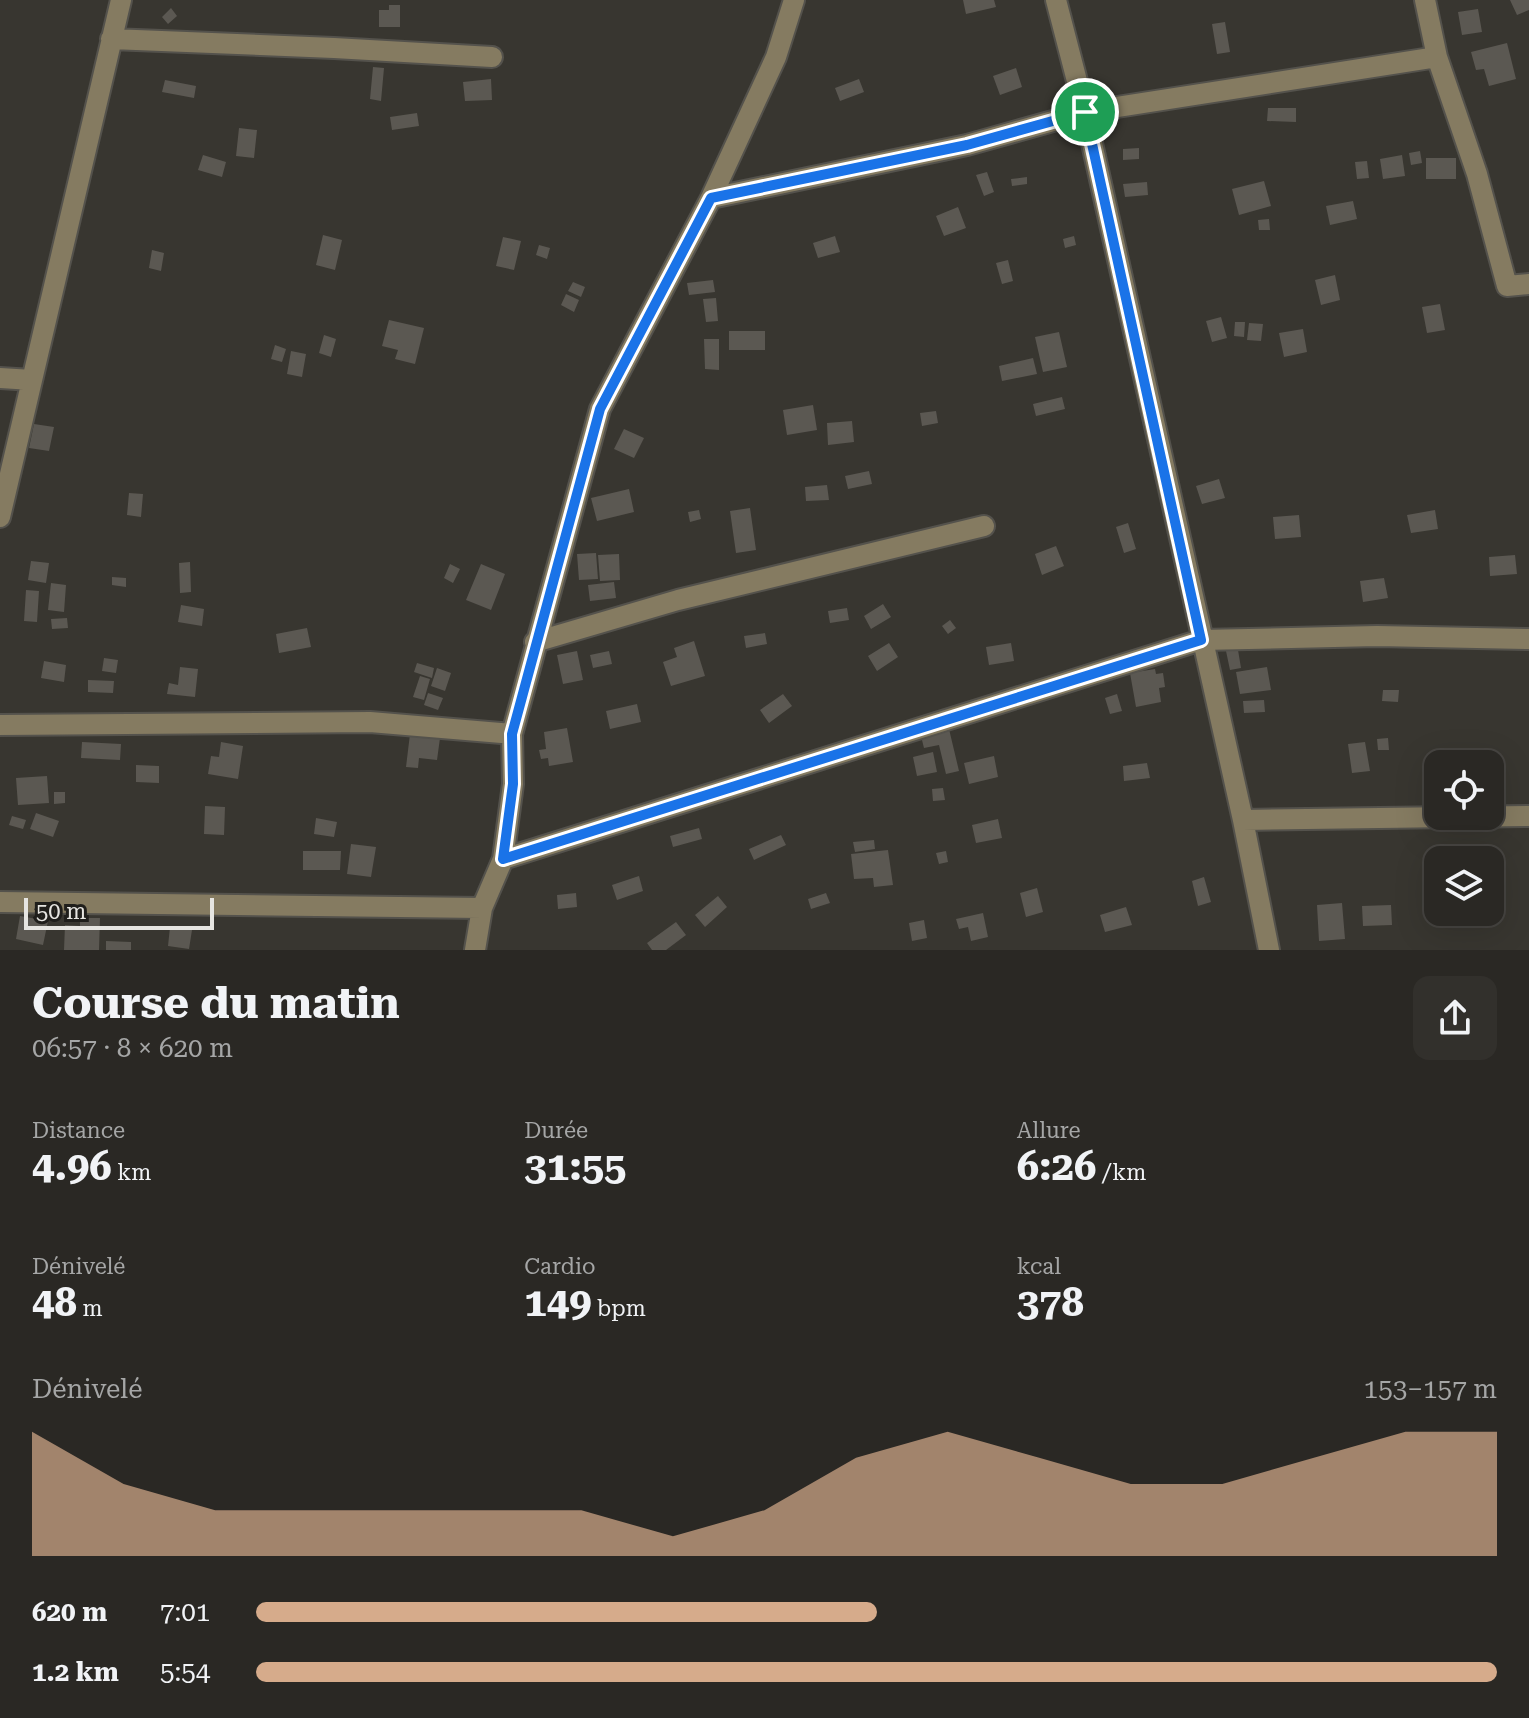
<!DOCTYPE html>
<html lang="fr">
<head>
<meta charset="utf-8">
<style>
  :root { --surface:#2a2824; --page:#32302c; --text:#f1f3f6; --muted:#a5a6a6; --line:#464441; --accent:#d6ab8b }
  body { margin:0; font-family:"Roboto Serif",serif; background:var(--page); color:var(--text); height:100vh; display:flex; flex-direction:column; font-size:30px; white-space:nowrap }
  * { box-sizing:border-box; margin:0 }
  p { font-size:26px; color:var(--muted) }
  .icon { flex:none; width:44px; height:44px; fill:none; stroke:currentColor; stroke-width:2; stroke-linecap:round; stroke-linejoin:round }
  .map { position:relative; height:950px; overflow:hidden }
  .details { display:flex; flex-direction:column; background:var(--surface); flex:1 }
  .details>* { flex:none }
  .controls { position:absolute; left:1424px; top:750px; display:grid; gap:16px }
  .controls a { display:grid; place-items:center; width:80px; height:80px; border-radius:16px; background:var(--surface); box-shadow:0 8px 32px #0002,0 0 0 2px var(--line); font-size:40px }
  .scale { position:absolute; left:24px; bottom:20px; width:190px; box-sizing:border-box; padding-left:8px; border:4px solid #e6e5e1; border-top:0; font-size:22px; line-height:28px; white-space:nowrap; color:#e6e5e1; -webkit-text-stroke:6px #1f1e1b; paint-order:stroke }
  .pin { position:absolute; display:grid; place-items:center; width:68px; height:68px; color:#fff; margin:-34px; border:4px solid #fff; border-radius:50%; box-shadow:0 2px 8px #0007 }
  .round { display:grid; place-items:center; flex:none; width:84px; height:84px; border-radius:16px; background:var(--page) }
  .overview { display:flex; align-items:center; justify-content:space-between; height:136px; padding:0 32px }
  h1 { font-size:44px; font-weight:700; line-height:60px }
  .figures { display:grid; grid-template-columns:repeat(3,1fr); gap:12px; height:136px; padding:8px 32px }
  .figures div { display:grid; align-content:center }
  .figures b { font-size:40px; font-weight:700 }
  .figures small { font-size:22px; font-weight:400 }
  .figures p { font-size:22px }
  .chart { height:224px; padding:16px 32px }
  .chart p { display:flex; justify-content:space-between }
  .chart svg { width:100%; height:144px; margin-top:8px; fill:var(--accent); opacity:.7 }
  ul { padding:0 32px; list-style:none; font-size:26px }
  li { display:grid; grid-template-columns:128px 96px 1fr; align-items:center; height:60px }
  li i { height:20px; border-radius:10px; background:var(--accent) }
  .map>svg:first-child { display:block }
  .building { fill:#5b5852 }
  .lines { fill:none; stroke-linecap:round; stroke-linejoin:round }
  .minor-casing { stroke:#54524c; stroke-width:24 }
  .minor { stroke:#857b61; stroke-width:20 }
  .route-casing { stroke:#fff; stroke-width:16 }
  .route { stroke:#1a73e8; stroke-width:10 }
</style>
</head>
<body>
<div class="map">
<svg width="1529" height="950" viewBox="0 0 1529 950">
  <rect width="100%" height="100%" fill="#383630"/>
  <path class="building" d="M963,0H994L996,7L966,14Z
    M1510,0H1529V10L1517,15Z
    M389,5H400V27H379V10H389Z
    M171,8L177,16L168,24L162,17Z
    M1478,9L1482,32L1462,35L1458,12Z
    M1225,22L1230,52L1217,54L1212,24Z
    M1507,43L1516,79L1489,86L1484,69L1476,70L1471,52Z
    M373,67L384,68L381,101L370,99Z
    M1016,68L1022,87L1000,95L993,76Z
    M491,79L492,100L465,101L463,82Z
    M859,79L864,92L840,101L835,88Z
    M165,80L196,86L194,98L162,92Z
    M1268,108H1296V122L1267,121Z
    M417,113L419,126L392,130L390,117Z
    M239,128L257,130L254,158L236,156Z
    M1139,148V159L1123,160V149Z
    M1420,151L1422,163L1411,165L1409,153Z
    M203,155L226,162L222,177L198,170Z
    M1402,155L1405,176L1383,179L1380,159Z
    M1426,158H1456V179H1426Z
    M1367,161L1369,178L1357,179L1355,162Z
    M987,172L994,192L984,196L976,175Z
    M1027,177V184L1012,186L1011,179Z
    M1264,181L1271,206L1239,215L1232,189Z
    M1147,182L1148,195L1125,197L1123,184Z
    M1353,201L1357,219L1330,225L1326,206Z
    M958,207L966,228L944,236L936,216Z
    M1269,219L1270,230H1259L1258,220Z
    M323,235L342,240L335,270L316,265Z
    M835,236L840,252L818,258L813,243Z
    M1074,236L1076,245L1065,248L1063,239Z
    M503,237L521,241L514,270L496,266Z
    M539,245L550,248L547,259L536,255Z
    M152,250L164,253L161,271L149,268Z
    M1008,260L1013,281L1002,284L996,263Z
    M1335,275L1340,300L1321,305L1315,280Z
    M713,280L715,292L689,295L687,283Z
    M573,282L585,287L581,297L568,291Z
    M566,294L579,300L574,312L561,305Z
    M716,298L718,321L706,322L703,299Z
    M1440,304L1445,330L1427,333L1422,307Z
    M1221,317L1227,338L1212,342L1206,321Z
    M389,320L424,328L415,364L395,359L398,350L382,346Z
    M1235,322H1245L1244,337L1234,336Z
    M1249,323L1263,324L1261,341L1247,340Z
    M1303,329L1307,352L1284,357L1279,333Z
    M729,331H765V350H729Z
    M1059,332L1067,367L1043,372L1035,337Z
    M324,335L336,339L331,357L319,353Z
    M704,339H719V370L705,369Z
    M275,345L286,349L282,362L271,359Z
    M291,351L306,354L302,377L287,374Z
    M1033,358L1037,374L1002,381L999,366Z
    M1062,397L1065,409L1036,416L1033,404Z
    M813,405L817,430L787,435L783,410Z
    M936,411L938,423L922,426L920,413Z
    M852,421L854,442L828,445L827,423Z
    M34,424L54,427L49,451L29,448Z
    M624,429L644,438L634,458L614,449Z
    M869,471L872,484L848,489L845,476Z
    M1219,479L1225,498L1202,504L1196,486Z
    M827,485L829,500L806,501L805,487Z
    M629,489L634,512L597,521L591,498Z
    M129,493L143,494L141,517L127,515Z
    M750,508L756,550L736,553L730,511Z
    M699,510L701,519L690,522L688,512Z
    M1435,510L1438,529L1411,533L1407,515Z
    M1299,515L1301,537L1275,539L1273,517Z
    M1128,523L1136,549L1124,553L1116,527Z
    M1056,546L1064,566L1042,575L1035,554Z
    M596,553L598,579L579,580L577,554Z
    M619,554L620,580L600,581L598,555Z
    M1515,555L1517,574L1490,576L1489,557Z
    M31,561L49,563L46,583L28,580Z
    M190,562L191,592L180,593L179,563Z
    M450,564L460,569L453,583L444,578Z
    M481,564L505,574L491,610L466,600Z
    M112,577L126,578V587L112,585Z
    M1384,578L1388,598L1363,602L1360,581Z
    M614,582L616,598L590,601L588,585Z
    M51,583L66,585L64,612L48,610Z
    M26,590L39,591L37,622L24,621Z
    M883,604L891,617L871,629L864,616Z
    M181,605L204,609L202,626L178,622Z
    M847,608L849,620L830,623L828,611Z
    M67,618L68,628L52,629L51,619Z
    M950,620L956,628L948,634L942,626Z
    M307,628L311,647L279,653L276,634Z
    M765,633L767,644L746,648L744,636Z
    M694,641L705,676L671,686L663,662L677,657L674,648Z
    M889,643L898,657L877,671L868,656Z
    M1011,643L1014,661L989,665L986,647Z
    M1238,650L1241,668L1230,670L1226,651Z
    M577,651L583,680L563,684L557,655Z
    M609,651L612,664L593,668L590,655Z
    M104,658L118,660L116,673L102,671Z
    M44,661L66,665L64,682L41,678Z
    M417,663L434,668L432,678L414,672Z
    M180,667L198,669L195,697L167,694L169,683L178,685Z
    M1267,667L1271,690L1240,694L1236,672Z
    M437,668L451,673L445,691L431,686Z
    M1155,669L1156,674L1163,673L1165,687L1159,688L1161,702L1136,707L1130,673Z
    M420,676L430,679L424,700L413,697Z
    M88,680L114,681L113,693L88,692Z
    M1383,690H1399L1398,702L1382,701Z
    M428,693L443,698L438,710L424,705Z
    M783,694L792,706L769,723L760,710Z
    M1117,694L1122,711L1110,714L1105,698Z
    M1264,700L1265,712L1244,713L1243,701Z
    M637,704L641,722L610,729L606,711Z
    M567,728L573,762L549,766L548,758L541,759L539,750L546,749L544,732Z
    M949,729L959,771L946,774L939,745L924,748L921,736Z
    M410,734L440,738L437,760L419,758L418,768L406,767Z
    M1388,738L1389,750H1378L1377,739Z
    M82,742L121,744L120,760L81,758Z
    M221,742L243,746L238,779L208,774L211,756L219,757Z
    M1365,742L1370,771L1352,773L1348,744Z
    M933,752L937,772L917,776L913,757Z
    M994,756L998,777L969,784L964,763Z
    M1147,763L1150,778L1124,781L1123,766Z
    M136,765L159,766V783L136,782Z
    M47,776L49,803L18,805L16,778Z
    M943,788L945,800L933,801L932,789Z
    M54,792H65V803L54,804Z
    M205,806L225,807L224,835L204,834Z
    M36,813L59,821L53,837L30,829Z
    M12,816L26,820L23,829L9,825Z
    M316,818L337,822L334,837L314,834Z
    M998,819L1002,838L976,843L972,825Z
    M699,828L702,839L673,847L670,836Z
    M781,835L786,845L754,860L749,849Z
    M874,840L875,849L855,852L853,842Z
    M351,844L376,847L371,877L347,874Z
    M888,850L893,885L874,887L873,878L854,879L851,854Z
    M303,851H341L340,870H303Z
    M946,851L948,862L939,864L936,853Z
    M639,876L643,891L617,900L612,885Z
    M1204,877L1211,902L1198,906L1192,881Z
    M1037,888L1043,912L1026,917L1020,893Z
    M576,893L577,907L558,909L557,895Z
    M826,893L830,903L811,909L808,899Z
    M718,896L727,907L705,927L695,915Z
    M1342,903L1345,939L1319,941L1317,905Z
    M1391,905L1392,925L1363,926L1362,906Z
    M1126,907L1132,925L1105,932L1100,915Z
    M983,913L988,937L971,941L968,927L959,929L956,919Z
    M20,916L48,921L43,945L16,939Z
    M80,918H100L99,950H64L65,925L80,926Z
    M924,920L927,938L912,941L909,923Z
    M676,922L686,935L666,950H652L647,943Z
    M170,927L192,930L189,949L168,946Z
    M106,941L131,942V950H106Z"/>
  <g class="lines">
    <defs>
      <path id="minor" d="M1056,0L1085,112L1243,820L1269,950
        M1425,0L1437,57
        M111,39L334,48L492,57
        M711,198L967,145L1085,112L1437,57L1477,174L1507,286L1529,284
        M0,378L32,380
        M0,517L121,0
        M535,642L678,600L984,526
        M0,725L370,722L512,734
        M1243,820L1529,816
        M503,859L1201,640L1377,636L1529,639
        M0,902L482,908
        M475,950L482,908L503,859L513,784L512,734L600,409L711,198L776,57L794,0"/>
    </defs>
    <use href="#minor" class="minor-casing"/>
    <use href="#minor" class="minor"/>
  </g>
  <g class="lines">
    <defs>
      <path id="route" d="M1085,112L1201,640L503,859L513,784L512,734L600,409L711,198L967,145Z"/>
    </defs>
    <use href="#route" class="route-casing"/>
    <use href="#route" class="route"/>
  </g>
</svg>
<div class="controls">
<a><svg class="icon" aria-label="locate" viewBox="0 0 24 24"><circle cx="12" cy="12" r="6"/><path d="M12 2v4M12 18v4M2 12h4M18 12h4"/></svg></a>
<a><svg class="icon" aria-label="layers" viewBox="0 0 24 24"><path d="M12 4l9 5-9 5-9-5zM3 14l9 5 9-5"/></svg></a>
</div>
<div class="scale">50 m</div>
<div class="pin" style="left:1085px;top:112px;background:#1e9e55"><svg class="icon" aria-label="arrive" viewBox="0 0 24 24"><path d="M6 21V4h12l-3 4 3 4H6"/></svg></div>
</div>
<section class="details">
<div class="overview"><div><h1>Course du matin</h1><p>06:57 · 8 × 620 m</p></div><a class="round"><svg class="icon" aria-label="share" viewBox="0 0 24 24"><path d="M12 15V3M7 8l5-5 5 5M5 13v7h14v-7"/></svg></a></div>
<div class="figures">
<div><p>Distance</p><b>4.96<small> km</small></b></div>
<div><p>Durée</p><b>31:55</b></div>
<div><p>Allure</p><b>6:26<small> /km</small></b></div>
</div>
<div class="figures">
<div><p>Dénivelé</p><b>48<small> m</small></b></div>
<div><p>Cardio</p><b>149<small> bpm</small></b></div>
<div><p>kcal</p><b>378</b></div>
</div>
<div class="chart"><p><span>Dénivelé</span>153–157 m</p>
<svg viewBox="0 0 160 44" preserveAspectRatio="none"><path d="M0 44V6L10 22L20 30L30 30L40 30L50 30L60 30L70 38L80 30L90 14L100 6L110 14L120 22L130 22L140 14L150 6L160 6V44z"/></svg>
</div>
<ul>
<li><b>620 m</b>7:01<i style="width:50%"></i></li>
<li><b>1.2 km</b>5:54<i style="width:100%"></i></li>
</ul>
</section>
</body>
</html>
